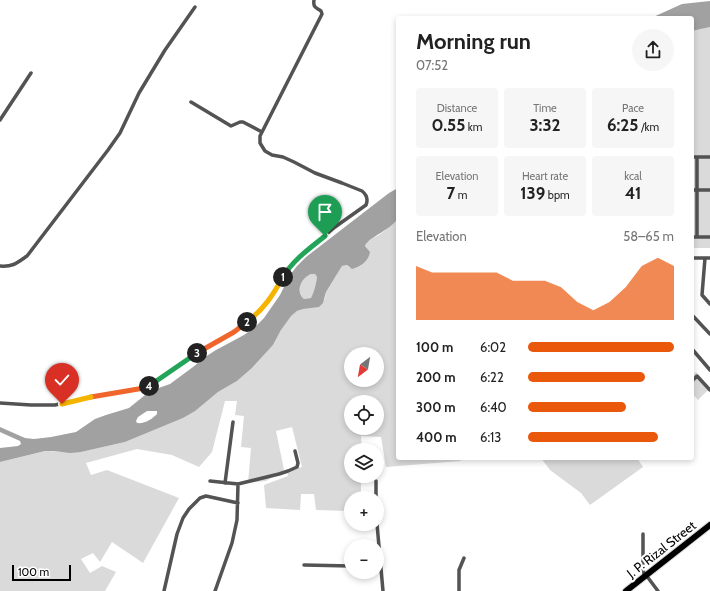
<!DOCTYPE html>
<html lang="en">
<head>
<meta charset="utf-8">
<style>
  :root { --surface:#fff; --page:#f6f6f6; --text:#222; --muted:#767676; --accent:#ea580c }
  body { margin:0; font-family:Cabin,sans-serif; background:var(--page); color:var(--text); height:100vh; display:flex; flex-direction:column; font-size:15px; white-space:nowrap }
  * { box-sizing:border-box; margin:0 }
  p { font-size:13px; color:var(--muted) }
  .icon { flex:none; width:22px; height:22px; fill:none; stroke:currentColor; stroke-width:2; stroke-linecap:round; stroke-linejoin:round }
  .map { position:relative; flex:1; overflow:hidden }
  .drawer { position:absolute; left:396px; top:16px; width:298px; height:444px; display:flex; flex-direction:column; background:var(--surface); border-radius:4px; box-shadow:0 2px 6px #0003 }
  .drawer>* { flex:none }
  .needle { width:26px; rotate:211deg }
  .fabs { position:absolute; left:344px; top:347px; display:grid; gap:8px }
  .fabs a { display:grid; place-items:center; width:40px; height:40px; border-radius:50%; background:var(--surface); box-shadow:0 2px 6px #0003; font-size:20px }
  .scale { position:absolute; left:12px; bottom:10px; width:59px; box-sizing:border-box; padding-left:4px; border:2px solid #000; border-top:0; font-size:11px; line-height:14px; white-space:nowrap; color:#000; -webkit-text-stroke:3px #fff; paint-order:stroke }
  .pin { position:absolute; display:grid; place-items:center; width:34px; height:34px; color:#fff; margin:-41px -17px; border-radius:50% 50% 50% 0; rotate:-45deg; box-shadow:0 0 4px #0007 }
  .pin .icon { rotate:45deg }
  .km { position:absolute; width:20px; height:20px; margin:-10px; border-radius:50%; background:#222; color:#fff; font-size:11px; line-height:20px; text-align:center }
  .round { display:grid; place-items:center; flex:none; width:42px; height:42px; border-radius:21px; background:var(--page) }
  .summary { display:flex; align-items:center; justify-content:space-between; height:68px; padding:0 20px }
  h1 { font-size:22px; font-weight:700; line-height:30px }
  .stats { display:grid; grid-template-columns:repeat(3,1fr); gap:6px; height:68px; padding:4px 20px }
  .stats div { display:grid; align-content:center; border-radius:4px; background:var(--page); text-align:center }
  .stats b { font-size:17px; font-weight:700 }
  .stats small { font-size:11px; font-weight:400 }
  .stats p { font-size:11px }
  .chart { height:112px; padding:8px 20px }
  .chart p { display:flex; justify-content:space-between }
  .chart svg { width:100%; height:72px; margin-top:4px; fill:var(--accent); opacity:.7 }
  ul { padding:0 20px; list-style:none; font-size:13px }
  li { display:grid; grid-template-columns:64px 48px 1fr; align-items:center; height:30px }
  li i { height:10px; border-radius:5px; background:var(--accent) }
  .map>svg:first-child { display:block }
  .green { fill:#dadada; fill-rule:evenodd }
  .water { fill:#a1a1a1; fill-rule:evenodd }
  .lines { fill:none; stroke-linecap:round; stroke-linejoin:round }
  .primary-casing { stroke:#dbdbdb; stroke-width:8 }
  .street { stroke:#535353; stroke-width:3.5 }
  .primary { stroke:#000; stroke-width:6 }
  .split-1-casing { stroke:#fff; stroke-width:8 }
  .split-2-casing { stroke:#fff; stroke-width:8 }
  .split-3-casing { stroke:#fff; stroke-width:8 }
  .split-4-casing { stroke:#fff; stroke-width:8 }
  .split-5-casing { stroke:#fff; stroke-width:8 }
  .split-6-casing { stroke:#fff; stroke-width:8 }
  .split-1 { stroke:#22a559; stroke-width:5 }
  .split-2 { stroke:#f5b400; stroke-width:5 }
  .split-3 { stroke:#f0652b; stroke-width:5 }
  .split-4 { stroke:#22a559; stroke-width:5 }
  .split-5 { stroke:#f0652b; stroke-width:5 }
  .split-6 { stroke:#f5b400; stroke-width:5 }
  .labels { text-anchor:middle; stroke-width:4; stroke-linejoin:round; paint-order:stroke }
  .street-label { font-size:13px; fill:#000; stroke:#fff }
</style>
</head>
<body>
<div class="map">
<svg width="710" height="591" viewBox="0 0 710 591">
  <rect width="100%" height="100%" fill="#fff"/>
  <path class="green" d="M710,27V248H692V31Z
    M398,217V458H463L460,461L386,467L381,437L361,436L362,450H351V476H365L361,477V498H351V506H349L348,511L316,510L314,494H301L300,510L266,508L264,485L288,476L287,470L302,467L292,427L276,431L284,470L266,481L248,483L251,448L241,447L244,416L235,415L237,401H225L212,452L199,467L172,455L137,449L86,463L91,475L107,470L179,498L143,563L112,542L100,562L93,553L81,559L90,573L102,566L116,572L105,591H0V462L45,451L81,452L125,442L183,418L194,411L218,392L237,381L252,368L273,345L281,330L290,316L297,311L302,309L320,306L325,298L326,292L342,266L347,265L350,268L369,251L365,246C367,240 376,237 382,233C388,228 393,223 398,217ZM351,354H377V380H351ZM351,402H377V428H351Z
    M311,274H315L317,277C316,284 314,292 311,298L304,299C295,292 301,278 311,274Z
    M692,372L694,374L696,372L710,388L698,400L692,393Z
    M541,458H637L643,467L590,505L581,493L550,470Z"/>
  <path class="water" d="M710,1V27L692,31V18H651L682,4Z
    M398,188C398,193 399,214 398,217C394,229 368,237 365,246L370,252C368,262 361,266 352,269L347,265L342,266L326,292L323,303L319,307L303,309L297,311L291,316L281,330L273,345L252,368L237,381L218,392L195,411L183,418L125,442L81,452L70,453L54,451H45L0,462V448L18,446L21,444L20,441L0,432V427L25,438L34,439L51,437L76,432L95,419L106,415L129,408L150,391L170,384L193,367L205,357L216,350L244,335L255,327L264,318L280,295L290,275L297,266L306,257L389,193ZM311,274H315L317,277C316,284 314,292 311,298L304,299C295,292 301,278 311,274ZM147,411H157V414C152,419 145,424 137,423L136,421L138,417Z"/>
  <g class="lines">
    <defs>
      <path id="primary" d="M626,591L710,525"/>
    </defs>
    <use href="#primary" class="primary-casing"/>
    <path class="street" d="M191,102L231,126L240,122H243L262,132
      M0,120L31,73
      M692,157H710
      M692,190H710
      M692,237H710
      M697,237V157
      M692,258H710
      M705,258L702,295L710,304
      M0,266C13,267 17,263 27,256L108,150L120,133L139,93L165,50L195,7
      M692,315L710,334
      M692,349L710,370
      M692,381L697,376L710,390
      M0,403L31,405H55L116,392L144,388L148,386C165,376 180,364 196,353C218,339 242,330 260,311C274,297 280,277 293,263L335,227L366,205C368,200 367,195 362,191L342,183L315,173L294,162L283,157L272,155L265,151L260,143V136L322,14L321,11C315,7 313,7 314,0
      M210,481L238,484L279,474L288,471L297,467L298,463L295,451
      M376,481V498
      M225,483L233,422
      M377,524L383,591
      M643,534V569L644,574L646,575L658,591
      M304,565L351,566
      M164,591L177,534L183,518L189,509L200,498L206,496L238,503
      M215,591L232,543L237,520L238,484
      M459,591V570L464,558"/>
    <use href="#primary" class="primary"/>
  </g>
  <g class="lines">
    <defs>
      <path id="split-1" d="M283,277C293,260 310,248 325,236"/>
      <path id="split-2" d="M247,322C264,309 273,295 283,277"/>
      <path id="split-3" d="M197,353L234,332L247,322"/>
      <path id="split-4" d="M149,386L197,353"/>
      <path id="split-5" d="M91,397L144,388L149,386"/>
      <path id="split-6" d="M62,404L91,397"/>
    </defs>
    <use href="#split-1" class="split-1-casing"/>
    <use href="#split-2" class="split-2-casing"/>
    <use href="#split-3" class="split-3-casing"/>
    <use href="#split-4" class="split-4-casing"/>
    <use href="#split-5" class="split-5-casing"/>
    <use href="#split-6" class="split-6-casing"/>
    <use href="#split-1" class="split-1"/>
    <use href="#split-2" class="split-2"/>
    <use href="#split-3" class="split-3"/>
    <use href="#split-4" class="split-4"/>
    <use href="#split-5" class="split-5"/>
    <use href="#split-6" class="split-6"/>
  </g>
  <g class="labels">
    <g class="street-label">
      <text transform="translate(661 549) rotate(-38)" y="5">J. P. Rizal Street</text>
    </g>
  </g>
</svg>
<div class="fabs">
<a><svg class="needle" viewBox="-14 -14 28 28"><path d="M0-13l5 13h-10z" fill="#e53935"/><path d="M0 13l5-13h-10z" fill="#767676"/></svg></a>
<a><svg class="icon" aria-label="locate" viewBox="0 0 24 24"><circle cx="12" cy="12" r="6"/><path d="M12 2v4M12 18v4M2 12h4M18 12h4"/></svg></a>
<a><svg class="icon" aria-label="layers" viewBox="0 0 24 24"><path d="M12 4l9 5-9 5-9-5zM3 14l9 5 9-5"/></svg></a>
<a>+</a>
<a>−</a>
</div>
<div class="scale">100 m</div>
<div class="pin" style="left:325px;top:236px;background:#1e9e55"><svg class="icon" aria-label="arrive" viewBox="0 0 24 24"><path d="M6 21V4h12l-3 4 3 4H6"/></svg></div>
<div class="pin" style="left:62px;top:404px;background:#d93025"><svg class="icon" aria-label="check" viewBox="0 0 24 24"><path d="M5 12l5 5 9-10"/></svg></div>
<b class="km" style="left:283px;top:277px">1</b>
<b class="km" style="left:247px;top:322px">2</b>
<b class="km" style="left:197px;top:353px">3</b>
<b class="km" style="left:149px;top:386px">4</b>
<section class="drawer">
<div class="summary"><div><h1>Morning run</h1><p>07:52</p></div><a class="round"><svg class="icon" aria-label="share" viewBox="0 0 24 24"><path d="M12 15V3M7 8l5-5 5 5M5 13v7h14v-7"/></svg></a></div>
<div class="stats">
<div><p>Distance</p><b>0.55<small> km</small></b></div>
<div><p>Time</p><b>3:32</b></div>
<div><p>Pace</p><b>6:25<small> /km</small></b></div>
</div>
<div class="stats">
<div><p>Elevation</p><b>7<small> m</small></b></div>
<div><p>Heart rate</p><b>139<small> bpm</small></b></div>
<div><p>kcal</p><b>41</b></div>
</div>
<div class="chart"><p><span>Elevation</span>58–65 m</p>
<svg viewBox="0 0 160 44" preserveAspectRatio="none"><path d="M0 44V11L10 15L20 15L30 15L40 15L50 15L60 20L70 20L80 20L90 24L100 33L110 38L120 33L130 24L140 11L150 6L160 11V44z"/></svg>
</div>
<ul>
<li><b>100 m</b>6:02<i style="width:100%"></i></li>
<li><b>200 m</b>6:22<i style="width:80%"></i></li>
<li><b>300 m</b>6:40<i style="width:67%"></i></li>
<li><b>400 m</b>6:13<i style="width:89%"></i></li>
</ul>
</section>
</div>
</body>
</html>
